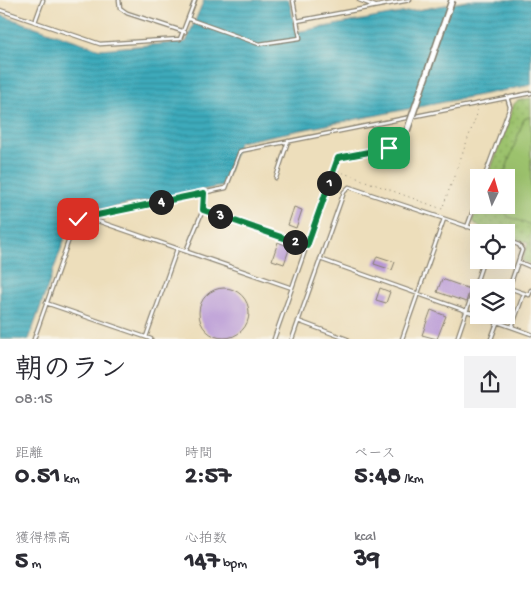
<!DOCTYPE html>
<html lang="ja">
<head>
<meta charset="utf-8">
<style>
  :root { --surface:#fff; --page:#f2f2f3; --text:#2b2b33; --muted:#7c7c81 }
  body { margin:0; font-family:"Gochi Hand","Klee One",sans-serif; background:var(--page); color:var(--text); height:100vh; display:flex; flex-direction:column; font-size:19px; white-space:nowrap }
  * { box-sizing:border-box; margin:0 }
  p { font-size:16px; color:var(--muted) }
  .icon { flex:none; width:28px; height:28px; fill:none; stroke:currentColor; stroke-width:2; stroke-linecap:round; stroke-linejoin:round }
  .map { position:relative; height:339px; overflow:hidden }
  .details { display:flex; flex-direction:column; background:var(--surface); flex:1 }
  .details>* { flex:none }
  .needle { width:32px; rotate:5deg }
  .controls { position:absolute; left:470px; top:169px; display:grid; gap:10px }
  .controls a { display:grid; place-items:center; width:45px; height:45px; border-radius:0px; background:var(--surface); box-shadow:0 5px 20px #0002; font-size:25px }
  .pin { position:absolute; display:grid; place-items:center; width:42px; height:42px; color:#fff; margin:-21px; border-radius:10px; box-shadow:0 2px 8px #0006 }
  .km { position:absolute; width:25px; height:25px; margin:-12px; border-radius:50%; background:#222; color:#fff; font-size:14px; line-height:25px; text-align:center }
  .round { display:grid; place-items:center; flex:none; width:52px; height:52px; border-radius:0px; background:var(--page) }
  .head { display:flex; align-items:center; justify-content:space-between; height:85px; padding:0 15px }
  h1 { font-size:28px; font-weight:800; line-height:38px }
  .figures { display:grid; grid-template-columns:repeat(3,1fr); gap:8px; height:85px; padding:5px 15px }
  .figures div { display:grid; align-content:center }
  .figures b { font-size:25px; font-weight:800 }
  .figures small { font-size:14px; font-weight:400 }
  .figures p { font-size:14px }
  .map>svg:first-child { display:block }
  .green { fill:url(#green-dots); stroke:#5c6f44 }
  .pitch { fill:#9cc26d; stroke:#5c6f44 }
  .water { fill:url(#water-rules); stroke:#2c636c }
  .building { fill:#b797d6 }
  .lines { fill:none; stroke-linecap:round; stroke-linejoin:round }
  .lane-casing { stroke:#847d6c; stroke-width:5 }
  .path { stroke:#847d6c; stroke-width:1; stroke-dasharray:1 4; stroke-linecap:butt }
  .lane { stroke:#fff; stroke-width:2.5 }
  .street-bridge-casing { stroke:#847d6c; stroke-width:8; stroke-linecap:butt }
  .street-bridge { stroke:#fff; stroke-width:5 }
  .route-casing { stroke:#fff; stroke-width:10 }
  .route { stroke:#0b8043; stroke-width:6 }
</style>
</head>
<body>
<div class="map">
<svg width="531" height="339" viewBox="0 0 531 339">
  <defs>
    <pattern id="green-dots" width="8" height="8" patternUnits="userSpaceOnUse" patternTransform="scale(1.25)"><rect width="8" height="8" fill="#9cc26d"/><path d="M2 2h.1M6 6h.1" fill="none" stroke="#86a65e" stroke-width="1.8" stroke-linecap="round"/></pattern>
    <pattern id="water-rules" width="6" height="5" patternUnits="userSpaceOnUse" patternTransform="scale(1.25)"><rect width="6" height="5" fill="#3caabb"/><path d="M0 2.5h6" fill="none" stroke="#328a97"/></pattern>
  </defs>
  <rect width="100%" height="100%" fill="#f7f3e8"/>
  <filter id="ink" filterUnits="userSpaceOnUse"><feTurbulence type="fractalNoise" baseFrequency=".02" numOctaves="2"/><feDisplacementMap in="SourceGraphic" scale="10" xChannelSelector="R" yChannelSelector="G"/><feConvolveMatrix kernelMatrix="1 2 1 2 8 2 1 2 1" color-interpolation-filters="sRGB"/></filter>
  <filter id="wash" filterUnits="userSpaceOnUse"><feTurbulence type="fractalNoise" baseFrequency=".0096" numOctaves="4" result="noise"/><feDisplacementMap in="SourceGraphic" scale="20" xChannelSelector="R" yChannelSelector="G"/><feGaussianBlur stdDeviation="1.12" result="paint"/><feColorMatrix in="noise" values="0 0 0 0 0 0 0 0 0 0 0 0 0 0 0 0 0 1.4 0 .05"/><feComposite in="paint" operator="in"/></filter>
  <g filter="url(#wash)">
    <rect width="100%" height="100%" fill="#eddebb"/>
    <path class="green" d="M531,98V264L522,261L528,243L506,236V232C496,232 477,231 473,220L479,203L506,205V178L488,177L514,104L517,101Z"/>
    <path class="pitch" d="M531,116V225L509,217L499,205H506V178L503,177L524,119Z"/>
    <path class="water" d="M204,0H289L296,32L473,0H531V85L239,142L223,186L73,215L29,339H0V15L100,49L186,42Z"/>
    <g id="blocks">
      <path class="building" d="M294,207L302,210L296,228L288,225Z
        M278,242L290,247L284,264L272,260Z
        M377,256L395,262L392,270L374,264Z
        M442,279L470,289L466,302L437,292Z
        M380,288L390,292L386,303L376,300Z
        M199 313a25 25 0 1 1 50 0a25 25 0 1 1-50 0Z
        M431,310L446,316L437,339L422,335Z"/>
    </g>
  </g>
  <g filter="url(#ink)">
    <use href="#blocks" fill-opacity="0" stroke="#847d6c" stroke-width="1"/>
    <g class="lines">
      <defs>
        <path id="lane" d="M119,0L120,8L127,13L185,32
          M293,0L297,21L410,0
          M359,0L375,6
          M0,10L100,44L180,39L195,0
          M189,19L259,44L300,38L297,21
          M35,22L43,0
          M276,178L288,141
          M484,178L510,107L507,97
          M203,210L307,247
          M86,217L292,288
          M467,227L479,194
          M506,240L519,245L522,250L506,297
          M186,251L203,210L204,194
          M320,259L531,334
          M519,262L531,267
          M509,288L529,295L531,290
          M46,303L151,339
          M298,321L347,339
          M512,327L524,293
          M146,337L177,249
          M34,339L74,225L78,219L226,188L240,151L531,93
          M274,339L338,157L389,148L396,145L406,132
          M292,339L344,192L349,187L484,232
          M402,339L444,219
          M457,339L482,265
          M491,339L500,315"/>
      </defs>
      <use href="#lane" class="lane-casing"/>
      <path class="path" d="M338,171L442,209L477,114V107"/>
      <use href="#lane" class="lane"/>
      <defs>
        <path id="street-bridge" d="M407,131L452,0"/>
      </defs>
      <use href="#street-bridge" class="street-bridge-casing"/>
      <use href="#street-bridge" class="street-bridge"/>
    </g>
  </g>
  <g class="lines" filter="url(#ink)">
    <defs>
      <path id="route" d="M78,219L204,193L203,210L307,246L338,158L389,148"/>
    </defs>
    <use href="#route" class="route-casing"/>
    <use href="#route" class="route"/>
  </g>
</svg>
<div class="controls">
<a><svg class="needle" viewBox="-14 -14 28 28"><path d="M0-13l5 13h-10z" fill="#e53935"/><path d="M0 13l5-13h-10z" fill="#7c7c81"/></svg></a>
<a><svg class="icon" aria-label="locate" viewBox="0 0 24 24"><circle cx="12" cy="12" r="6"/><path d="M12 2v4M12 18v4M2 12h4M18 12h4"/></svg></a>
<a><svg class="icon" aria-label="layers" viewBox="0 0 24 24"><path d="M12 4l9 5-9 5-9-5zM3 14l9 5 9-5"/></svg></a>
</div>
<div class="pin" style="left:389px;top:148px;background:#1e9e55"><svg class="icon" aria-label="arrive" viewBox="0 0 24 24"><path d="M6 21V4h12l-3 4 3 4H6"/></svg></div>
<div class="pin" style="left:78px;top:219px;background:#d93025"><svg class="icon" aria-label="check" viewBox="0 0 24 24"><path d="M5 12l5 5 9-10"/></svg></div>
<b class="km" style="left:329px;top:183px">1</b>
<b class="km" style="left:295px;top:242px">2</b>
<b class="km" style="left:220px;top:216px">3</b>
<b class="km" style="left:161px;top:202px">4</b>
</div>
<section class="details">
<div class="head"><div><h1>朝のラン</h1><p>08:15</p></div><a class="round"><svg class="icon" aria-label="share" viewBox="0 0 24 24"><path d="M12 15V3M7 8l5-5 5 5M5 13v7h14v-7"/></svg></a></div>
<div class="figures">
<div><p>距離</p><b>0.51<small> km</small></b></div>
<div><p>時間</p><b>2:57</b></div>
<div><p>ペース</p><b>5:48<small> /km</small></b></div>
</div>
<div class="figures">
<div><p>獲得標高</p><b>5<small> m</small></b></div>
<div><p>心拍数</p><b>147<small> bpm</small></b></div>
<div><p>kcal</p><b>39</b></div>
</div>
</section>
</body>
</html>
